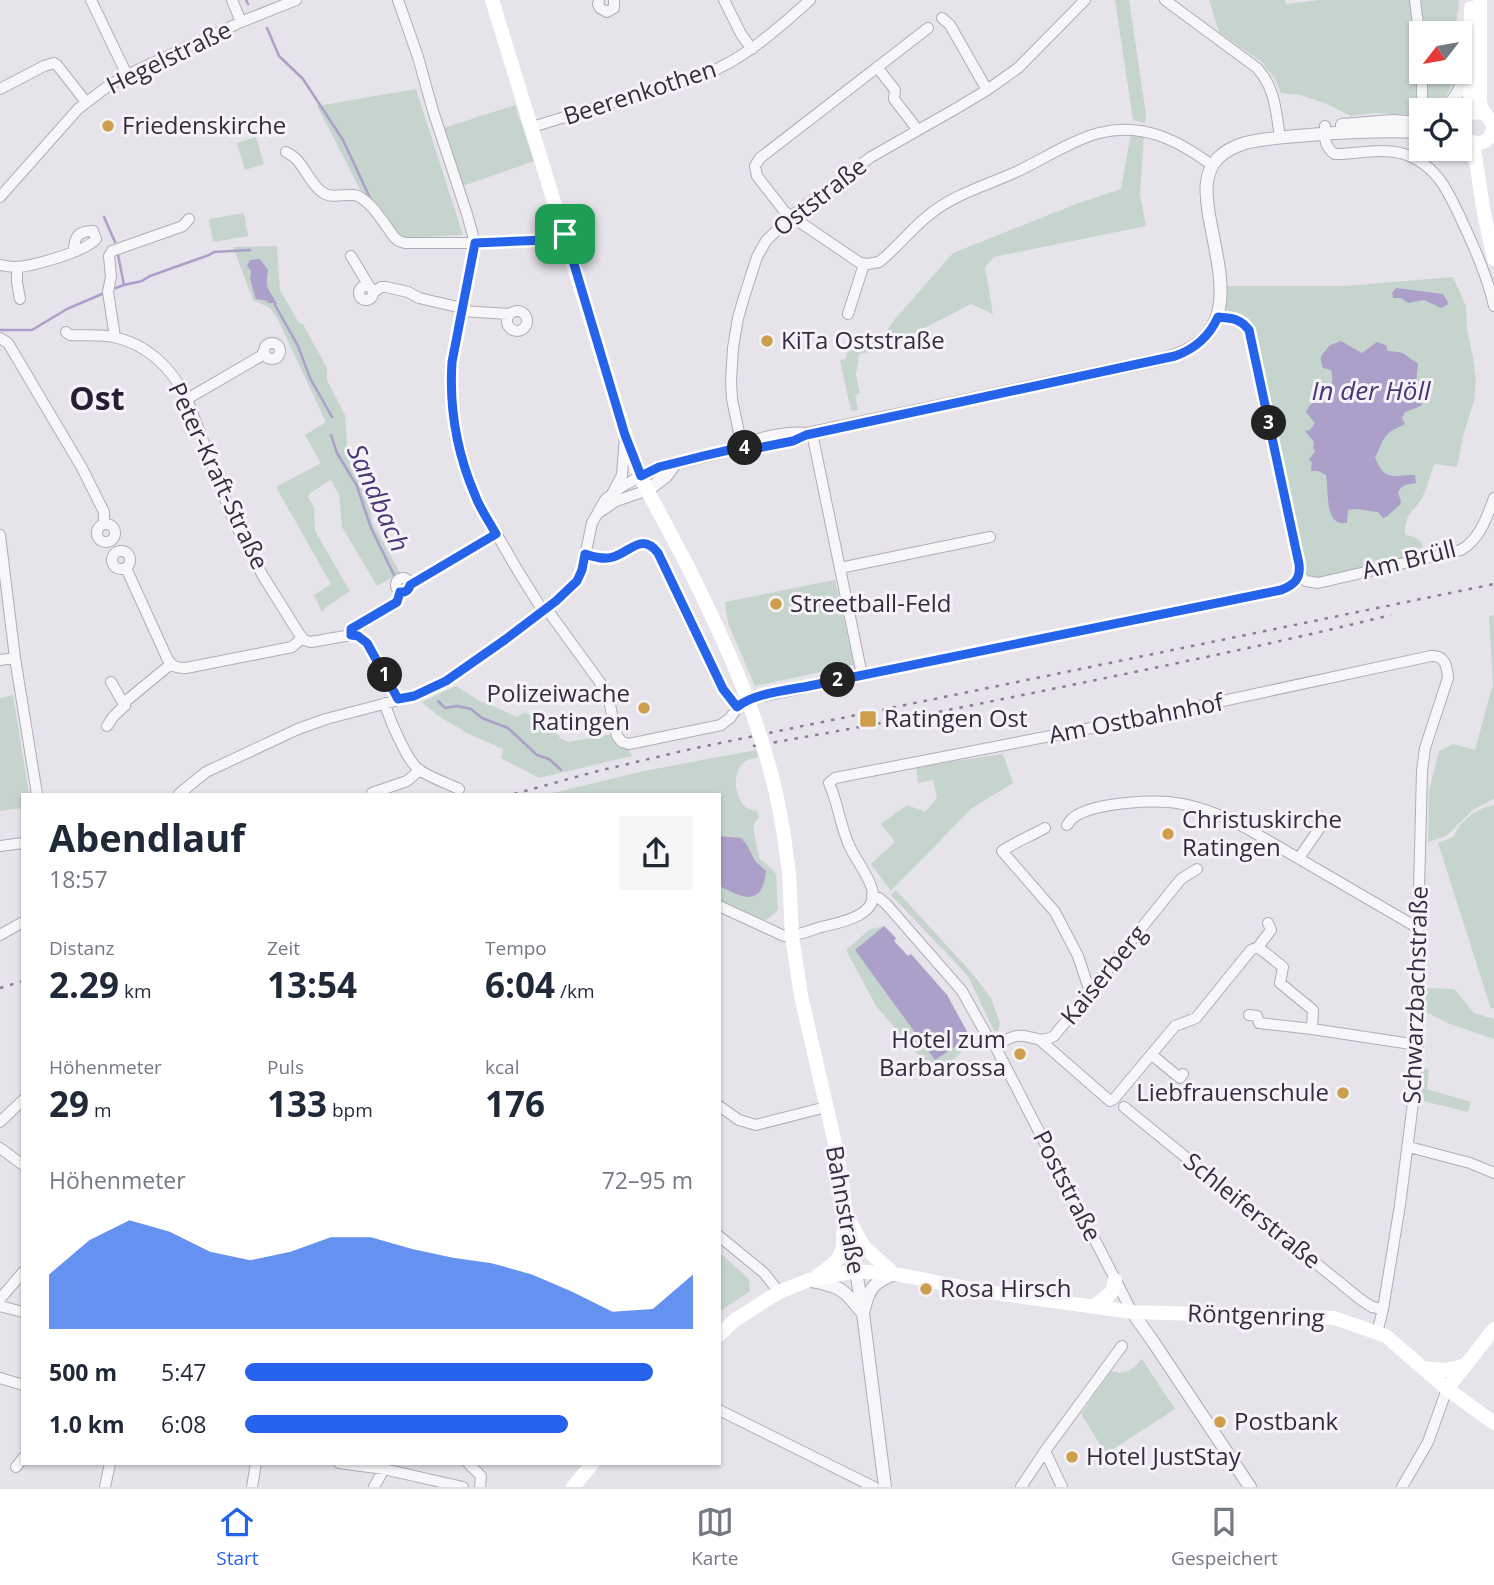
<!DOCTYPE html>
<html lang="de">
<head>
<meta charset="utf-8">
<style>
  :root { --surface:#fff; --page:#f6f6f7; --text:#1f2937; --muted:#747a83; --line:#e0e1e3; --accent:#2563eb }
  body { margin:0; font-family:"Open Sans",sans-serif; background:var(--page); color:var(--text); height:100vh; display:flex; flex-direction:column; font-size:26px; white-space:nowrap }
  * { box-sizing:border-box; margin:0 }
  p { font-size:23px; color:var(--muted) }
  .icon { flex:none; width:38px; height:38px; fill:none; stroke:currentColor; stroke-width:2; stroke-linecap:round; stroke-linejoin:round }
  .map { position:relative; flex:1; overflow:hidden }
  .drawer { position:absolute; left:21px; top:793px; width:700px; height:672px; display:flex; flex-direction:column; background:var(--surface); border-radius:0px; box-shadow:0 2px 5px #0004 }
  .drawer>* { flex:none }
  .needle { width:46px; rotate:239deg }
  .fabs { position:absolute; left:1409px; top:21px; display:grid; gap:14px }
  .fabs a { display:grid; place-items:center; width:63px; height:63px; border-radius:0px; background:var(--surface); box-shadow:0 2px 5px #0004; font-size:35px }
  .pin { position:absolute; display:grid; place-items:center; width:60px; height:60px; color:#fff; margin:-30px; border-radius:14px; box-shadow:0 4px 10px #0006 }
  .km { position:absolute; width:35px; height:35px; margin:-18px; border-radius:50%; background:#222; color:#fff; font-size:19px; line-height:35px; text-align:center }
  .round { display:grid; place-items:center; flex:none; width:74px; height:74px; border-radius:0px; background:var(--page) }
  .head { display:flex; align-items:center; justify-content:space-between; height:119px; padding:0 28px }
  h1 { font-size:38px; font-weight:700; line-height:52px }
  .figures { display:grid; grid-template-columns:repeat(3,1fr); gap:10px; height:119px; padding:7px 28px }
  .figures div { display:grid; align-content:center }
  .figures b { font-size:35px; font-weight:700 }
  .figures small { font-size:19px; font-weight:400 }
  .figures p { font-size:19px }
  .chart { height:196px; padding:14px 28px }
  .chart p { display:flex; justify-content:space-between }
  .chart svg { width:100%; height:126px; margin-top:7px; fill:var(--accent); opacity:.7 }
  ul { padding:0 28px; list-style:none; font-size:23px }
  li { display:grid; grid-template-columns:112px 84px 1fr; align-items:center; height:52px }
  li i { height:18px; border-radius:9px; background:var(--accent) }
  .dock { display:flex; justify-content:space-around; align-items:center; height:98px; border-top:2px solid var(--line); background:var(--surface); font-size:19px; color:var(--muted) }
  .dock a { display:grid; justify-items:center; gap:4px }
  .dock .current { color:var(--accent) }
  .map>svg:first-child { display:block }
  .green { fill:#c5d5cd }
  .water { fill:#ac9fca }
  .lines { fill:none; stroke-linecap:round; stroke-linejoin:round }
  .stream { stroke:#ac9fca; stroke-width:2.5 }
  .minor-casing { stroke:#b1acb9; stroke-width:12 }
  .tertiary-casing { stroke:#b1acb9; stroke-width:14 }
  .minor { stroke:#f7f6f9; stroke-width:10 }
  .tertiary { stroke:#f7f6f9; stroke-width:12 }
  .secondary { stroke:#fff; stroke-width:14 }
  .rail { stroke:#877d95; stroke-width:2.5; stroke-dasharray:3.5 7; stroke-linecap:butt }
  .secondary-bridge { stroke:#fff; stroke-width:14 }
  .route-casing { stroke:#fff; stroke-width:14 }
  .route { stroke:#2563eb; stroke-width:9 }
  .poi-dot { fill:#cd9e4c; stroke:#f5f3f8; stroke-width:2.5 }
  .labels { text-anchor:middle; stroke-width:6; stroke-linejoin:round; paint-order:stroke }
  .street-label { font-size:24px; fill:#352b43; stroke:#f5f3f8 }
  .poi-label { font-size:24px; fill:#352b43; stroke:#f5f3f8; text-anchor:start }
  .water-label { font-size:26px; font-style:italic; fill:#4c3577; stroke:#f5f3f8 }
  .district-label { font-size:32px; font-weight:bold; fill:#281d34; stroke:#f5f3f8 }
</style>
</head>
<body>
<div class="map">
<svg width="1494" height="1487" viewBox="0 0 1494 1487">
  <rect width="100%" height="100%" fill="#e6e3eb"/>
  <path class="green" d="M1115,0H1129L1146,115L1145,123L1133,120Z
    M1209,0H1285L1286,4L1320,0H1459L1455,33H1421V72H1454C1452,90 1442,110 1421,110V112L1410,115L1373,113L1351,116L1327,104L1300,95L1281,93L1275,79L1263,63L1219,32Z
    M416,89L463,235L400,238L360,189L317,106Z
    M515,105L534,161L463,186L444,128Z
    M1131,134L1144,135L1140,195L1146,226L994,257L985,267L993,314L971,304L883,349L859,354L856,375L860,393L855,395L858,410L851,411L840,360L846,359L849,337L838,332L841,330L870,340L879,341L895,319L953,253L1076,204L1121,189Z
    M256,137L264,164L245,170L237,143Z
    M244,213L248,236L213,242L209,219Z
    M277,246L280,290L299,323L303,324L327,368V380L345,415L348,459L370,500L372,522L400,573L377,586L342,527L339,494L331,480L310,493L308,497L314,507L315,531L350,591L326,607L322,612L314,595L331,584L276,487L321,463L305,435L326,422L277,318L270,308L253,300L233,247Z
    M1453,277L1466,306L1467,330L1473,357L1476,382L1474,401L1463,436L1457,467L1434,464C1430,476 1427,488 1422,498C1412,515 1405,512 1405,535C1421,538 1424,541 1423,558L1306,580L1249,330L1218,317L1221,286H1345Z
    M835,580L854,665L755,686L728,623L725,602Z
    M1494,615V799L1474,809L1446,836L1428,842L1429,791L1439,751L1453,744L1475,750L1493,684L1489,616Z
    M456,686L481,702H484L517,717L525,712L551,726L560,738L569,742L612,734L628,748L632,756L539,778L501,758L503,749L467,733L437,715L422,702Z
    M13,695L29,794H23V808L0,811V698Z
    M756,750L758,757C752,759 746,760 742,764C733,773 735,794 742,803C746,809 752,810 757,811L759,817L753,826L759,858L772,869L776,874L778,910L765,921L723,902L719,903V794H549L644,771Z
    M1003,754L1013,783L972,808L891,891L871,864L895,842L881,824L907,805L925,812L937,798L933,780L918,783L916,767Z
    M1494,805V1008L1491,1009L1438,843L1453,837L1460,825L1472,814L1483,808Z
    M896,890L971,972L991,998L1000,1023L998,1031H994L968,976L891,895Z
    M884,926L896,938L894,941L908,956L911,954L947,995L970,1037C960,1059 950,1065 926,1064L876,1006L846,950L869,930Z
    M1425,988L1454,989L1474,1013L1494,1019V1039L1450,1024L1424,1011Z
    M1422,1067L1429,1070L1427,1089L1471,1102L1468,1112L1419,1100Z
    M719,1252L749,1279L750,1291L719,1312Z
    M1142,1359L1175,1409L1106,1454L1081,1414L1111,1371C1126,1376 1132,1370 1142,1359Z"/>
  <path class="water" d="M258,259H260L268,270C265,291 268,286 277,304L275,305L273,303H268L267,301L256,299L255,297L250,278L251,271L247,266L250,260Z
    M1396,288L1443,294L1448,302L1447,305L1441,308L1424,300L1408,303L1401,298H1393L1392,293Z
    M1341,341L1362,353L1377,342L1386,345L1388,351C1409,352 1403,356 1418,363L1416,384L1423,393L1424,400L1421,406L1405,412L1402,418L1405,424C1399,428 1392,429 1388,434C1381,440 1380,450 1375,457C1385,484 1395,474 1415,475L1416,483C1406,485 1403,483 1398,493L1401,501L1400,505L1386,517L1383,518L1378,512C1368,512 1358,507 1348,510L1347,523C1343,523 1340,524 1336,521C1326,515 1328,485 1326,475L1318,471H1311L1312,462L1309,460L1315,451L1313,448L1314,442L1305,431L1310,430L1315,423L1306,412C1314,393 1338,399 1331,370L1323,368L1321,362V356L1330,345Z
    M719,836L741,838L747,845L755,861L766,871C762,908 743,898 719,886Z
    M884,926L896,938L894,941L908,956L911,954L947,995L970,1037L935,1060L855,950Z"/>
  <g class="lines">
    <path class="stream" d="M246,0L248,4
      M267,28L279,56L303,79L343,140L371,200
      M104,217L115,242
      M118,255L124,285L142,281L150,276L209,255L214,252L250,250
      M116,288L124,285
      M275,305L298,346L310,378L332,417
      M0,330H32L67,309L102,294
      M331,435L337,453L357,486L371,528L394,575
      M438,701L445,708L457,706L471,709L482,718L508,728L537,755L549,759L561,770"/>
    <defs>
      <path id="minor" d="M91,0L127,75
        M232,0L241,22
        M398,0L418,57L433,111L467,214L475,243L452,362L451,381L453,419L464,462L475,497L518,571L543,611
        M599,0L598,4L600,8L607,12L614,8V0
        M724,0L741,34L752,49
        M1165,0L1257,68C1275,87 1276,112 1280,137
        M1415,0L1421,51
        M942,18L950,25L987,90
        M928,28L760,158L755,166L757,176L785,212L860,263L868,264L879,262C897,248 911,229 930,214C955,194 987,185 1016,172C1040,161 1074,139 1099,133C1143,122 1178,140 1213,166
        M877,67L895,90L894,99L917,129
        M1422,72V110
        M0,89L44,66L54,63L57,65L86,102
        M1325,126C1324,138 1325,148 1335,154C1358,154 1381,147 1404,154C1419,159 1433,170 1442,183C1450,195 1456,208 1462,221C1475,249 1487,276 1494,306
        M532,127L703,75C745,59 777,29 810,0
        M286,152C304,160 307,181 322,192C331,199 343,194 354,195C369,197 385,225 394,237L399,241L405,243H475L546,240L565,234
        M0,197L78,109L108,86L127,75L241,22L296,0
        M351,256L369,286
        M0,265C6,266 11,267 17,267C33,266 87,251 96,239L93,231C78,231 74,237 74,251
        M17,267V282L20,299
        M359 293a7 7 0 1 1 14 0a7 7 0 1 1-14 0Z
        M374,292L381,287H386L408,292L419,298L462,308
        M507 321a10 10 0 1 1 20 0a10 10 0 1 1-20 0Z
        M461,311L509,314
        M848,314L864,264
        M66,332L70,335C85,336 100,334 114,337C149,345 172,369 187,399L234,522L263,576L298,632L304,640L311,642L351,635C359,636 362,638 367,644L398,699
        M115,337L108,292L111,277L109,256L112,251L183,226L189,219
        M0,338L8,343L82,468L104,512V524
        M264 351a8 8 0 1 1 16 0a8 8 0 1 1-16 0Z
        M187,399L261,356L264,351
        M812,433L862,675
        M742,447L732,399L731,381L733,348L738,318L745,294L757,257L766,241L790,217L871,157L957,108L987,90L1018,68L1085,0
        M613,492L622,475L625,437
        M600,512L616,501L648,490
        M97 533a9 9 0 1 1 18 0a9 9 0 1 1-18 0Z
        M0,535L15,658L37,794
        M112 560a9 9 0 1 1 18 0a9 9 0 1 1-18 0Z
        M585,554C594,557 604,560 613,557C630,552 642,532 658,553L723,689L737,707
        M126,568L167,658C172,667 177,668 186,668L292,647L302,638
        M840,568L990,537
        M1299,574L1306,581L1318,583L1461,550C1480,539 1487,517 1494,498
        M396 585a7 7 0 1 1 14 0a7 7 0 1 1-14 0Z
        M410,585L496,534
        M546,608L607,692L617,736L622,742L629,744L721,725L730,718L740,704L759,697L1281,590C1292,586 1299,581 1300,569L1249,330C1241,318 1231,318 1218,317
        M351,635L350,629L397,602L400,592
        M0,660L15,658
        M111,682L125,706
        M385,703C388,717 407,760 418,769C428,777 447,783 459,789
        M107,726C110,723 111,718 115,715C119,710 125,708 126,701L171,664
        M372,793L407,781L420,770
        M179,794L206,772L298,729L326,719L414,696L446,681L506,639L568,591L577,581L582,570L592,523L605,500L621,487L641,476
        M1067,825C1069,823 1071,819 1074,817C1096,802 1156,799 1182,804C1205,808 1227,818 1248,829L1418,928
        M1045,828C1031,836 1015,842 1002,851L1055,912L1078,956L1090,992
        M0,846L23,843
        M1299,858L1319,829L1318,815
        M872,896L879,898L887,905L962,991L986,1034L995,1046L1132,1312
        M719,906L784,936C797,936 809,931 821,927C838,923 880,916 872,889C869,876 855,859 849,845C840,825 838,803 829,783L835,778L1153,716L1431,656C1445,655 1447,666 1448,678L1425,748L1422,771L1418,928V1045L1415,1087L1400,1205L1383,1309L1377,1333
        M0,935L23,922
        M1258,947L1283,967L1280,983L1313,1010L1312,1029
        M1249,1015L1257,1016L1259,1023L1312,1029L1418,1045
        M1040,1040L1110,1101L1114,1099L1175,1026L1196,1018L1251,950L1258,947L1271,930L1268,923
        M995,1046C1004,1041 1014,1034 1024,1036C1038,1038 1040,1043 1054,1036L1181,879L1197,869
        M1152,1055L1180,1078L1183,1074
        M719,1106L739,1120L756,1125L826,1107
        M1124,1107L1360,1299L1372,1307L1383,1309
        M0,1122L23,1100
        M1409,1147L1470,1163L1494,1173
        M0,1148L23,1165
        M719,1236L764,1273L779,1292
        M0,1299L23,1272
        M0,1306L23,1312
        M0,1378L23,1385
        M719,1410L874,1487
        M1045,1451L1062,1487
        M339,1463L384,1469L463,1487
        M468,1463L481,1476L480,1487
        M16,1467L23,1458
        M105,1487L110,1463
        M252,1487L256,1463
        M374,1487L384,1469
        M1021,1487L1045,1451L1122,1346
        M1402,1487L1428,1442L1447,1389"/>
      <path id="tertiary" d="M1444,110C1457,98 1464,84 1466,67
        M1342,125L1393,121L1421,123
        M742,447C756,438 789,432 806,434L1162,359C1243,339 1220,277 1209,215C1206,195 1203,175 1217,159C1224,152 1235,146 1245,143C1266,138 1287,137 1309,135C1346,132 1383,130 1421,132
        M641,476L659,467L742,447L749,448
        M648,490L666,476L675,464
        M856,1271L863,1313L885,1487
        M812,1281C839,1286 844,1289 860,1310
        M864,1309C869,1288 874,1282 895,1274
        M1132,1312L1154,1343L1250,1487"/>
    </defs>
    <use href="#minor" class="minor-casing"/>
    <use href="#tertiary" class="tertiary-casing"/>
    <use href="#minor" class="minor"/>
    <use href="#tertiary" class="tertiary"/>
    <path class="secondary" d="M492,0L632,456L644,484L687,565
      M1480,0V99C1480,102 1481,107 1483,110C1486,117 1494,120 1493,129C1492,134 1489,140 1483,142C1458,152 1454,103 1485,114
      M1468,115L1470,99L1471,8
      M1473,142L1484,213L1494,259
      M783,830L789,872L792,936L801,996L836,1148L856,1271
      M852,1225L864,1247L893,1273
      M817,1276C835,1263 845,1258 843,1234
      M1094,1307L1112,1292L1115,1280
      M719,1335L735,1320L779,1292L809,1280L856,1271L895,1274L987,1292L1132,1312L1334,1318L1386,1336L1447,1389L1494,1423
      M1423,1368L1446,1370L1466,1365
      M1447,1389L1494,1329
      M573,1487L593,1463"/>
    <path class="rail" d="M753,746C865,727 975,705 1086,682C1188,661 1290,640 1391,615
      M514,794L594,772L691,749L1494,584
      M0,988L23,981"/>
    <path class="secondary-bridge" d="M687,565C729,649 768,735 783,830"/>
  </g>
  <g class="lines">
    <defs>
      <path id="route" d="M565,234L625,435L641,476L659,467L703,456L742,447L753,449L793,441L806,435L1175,356C1195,349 1209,337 1218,317C1231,318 1240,318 1249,330L1299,564C1301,579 1294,585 1281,590L809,686C788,690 754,693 737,707L723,689L658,553C642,532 630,552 613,557C604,560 594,557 585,554L582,570L577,581L556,601L506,639L446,681L414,696L398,699L367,643L358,636L351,635V629L397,602L400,592C405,593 409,590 410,585L496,534C489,521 480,509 475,495C457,453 449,408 452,362L475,243L546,240Z"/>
    </defs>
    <use href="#route" class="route-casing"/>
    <use href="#route" class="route"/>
  </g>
  <g class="poi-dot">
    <circle cx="108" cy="126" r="7"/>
    <circle cx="767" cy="341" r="7"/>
    <circle cx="776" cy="604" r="7"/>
    <circle cx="644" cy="708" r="7"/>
    <rect x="859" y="710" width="18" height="18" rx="3.5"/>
    <circle cx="1168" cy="834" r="7"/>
    <circle cx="1020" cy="1054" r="7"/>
    <circle cx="1343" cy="1093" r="7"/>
    <circle cx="926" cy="1289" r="7"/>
    <circle cx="1220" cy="1422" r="7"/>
    <circle cx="1072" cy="1457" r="7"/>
  </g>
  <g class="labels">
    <g class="street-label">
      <text transform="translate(169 58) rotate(-26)" y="8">Hegelstraße</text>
      <text transform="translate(640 93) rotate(-18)" y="8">Beerenkothen</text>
      <text transform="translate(820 197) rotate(-38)" y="8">Oststraße</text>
      <text transform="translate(218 476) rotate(65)" y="8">Peter-Kraft-Straße</text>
      <text transform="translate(1409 560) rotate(-14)" y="8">Am Brüll</text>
      <text transform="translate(1136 719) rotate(-11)" y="8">Am Ostbahnhof</text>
      <text transform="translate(1104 975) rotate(-51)" y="8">Kaiserberg</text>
      <text transform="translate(1416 995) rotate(-88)" y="8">Schwarzbachstraße</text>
      <text transform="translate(1067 1186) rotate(63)" y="8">Poststraße</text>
      <text transform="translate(845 1210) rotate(80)" y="8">Bahnstraße</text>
      <text transform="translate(1252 1211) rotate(39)" y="8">Schleiferstraße</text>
      <text transform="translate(1256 1316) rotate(2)" y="8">Röntgenring</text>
    </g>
    <g class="poi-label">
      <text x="122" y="134">Friedenskirche</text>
      <text x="781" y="349">KiTa Oststraße</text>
      <text x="790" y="612">Streetball-Feld</text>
      <text x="630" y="702" text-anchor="end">Polizeiwache<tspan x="630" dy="28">Ratingen</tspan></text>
      <text x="884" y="727">Ratingen Ost</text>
      <text x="1182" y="828">Christuskirche<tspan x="1182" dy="28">Ratingen</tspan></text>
      <text x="1006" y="1048" text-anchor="end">Hotel zum<tspan x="1006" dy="28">Barbarossa</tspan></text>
      <text x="1329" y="1101" text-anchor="end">Liebfrauenschule</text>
      <text x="940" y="1297">Rosa Hirsch</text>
      <text x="1234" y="1430">Postbank</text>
      <text x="1086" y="1465">Hotel JustStay</text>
    </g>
    <g class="water-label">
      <text x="1371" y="400">In der Höll</text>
      <text transform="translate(378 498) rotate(66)" y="9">Sandbach</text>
    </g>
    <g class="district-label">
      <text x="97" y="410">Ost</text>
    </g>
  </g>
</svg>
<div class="fabs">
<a><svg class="needle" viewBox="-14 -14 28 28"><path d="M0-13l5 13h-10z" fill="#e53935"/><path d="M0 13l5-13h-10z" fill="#747a83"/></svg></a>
<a><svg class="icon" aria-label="locate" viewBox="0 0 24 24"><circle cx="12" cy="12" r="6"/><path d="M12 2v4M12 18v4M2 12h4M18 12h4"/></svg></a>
</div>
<div class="pin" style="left:565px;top:234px;background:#1e9e55"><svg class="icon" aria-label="arrive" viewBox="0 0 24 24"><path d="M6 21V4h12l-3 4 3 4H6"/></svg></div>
<b class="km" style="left:385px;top:675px">1</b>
<b class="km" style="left:838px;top:680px">2</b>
<b class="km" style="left:1269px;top:423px">3</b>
<b class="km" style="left:745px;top:448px">4</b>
<section class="drawer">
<div class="head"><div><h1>Abendlauf</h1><p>18:57</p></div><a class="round"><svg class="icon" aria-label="share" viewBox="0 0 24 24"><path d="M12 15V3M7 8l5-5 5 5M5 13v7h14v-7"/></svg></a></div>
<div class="figures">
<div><p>Distanz</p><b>2.29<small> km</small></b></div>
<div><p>Zeit</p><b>13:54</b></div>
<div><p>Tempo</p><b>6:04<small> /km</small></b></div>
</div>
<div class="figures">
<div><p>Höhenmeter</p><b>29<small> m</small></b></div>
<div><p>Puls</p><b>133<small> bpm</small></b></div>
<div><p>kcal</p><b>176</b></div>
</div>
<div class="chart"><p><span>Höhenmeter</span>72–95 m</p>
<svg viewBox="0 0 160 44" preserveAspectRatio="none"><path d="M0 44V25L10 13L20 6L30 10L40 17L50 20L60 17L70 12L80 12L90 16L100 19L110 21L120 25L130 31L140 38L150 37L160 25V44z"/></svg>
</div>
<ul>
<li><b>500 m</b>5:47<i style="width:91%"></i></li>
<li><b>1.0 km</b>6:08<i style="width:72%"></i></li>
</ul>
</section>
</div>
<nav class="dock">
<a class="current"><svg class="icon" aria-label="home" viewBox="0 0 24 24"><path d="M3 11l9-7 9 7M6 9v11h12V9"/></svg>Start</a>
<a><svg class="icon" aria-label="map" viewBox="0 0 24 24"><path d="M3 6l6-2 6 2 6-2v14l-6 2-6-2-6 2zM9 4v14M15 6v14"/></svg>Karte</a>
<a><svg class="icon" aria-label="saved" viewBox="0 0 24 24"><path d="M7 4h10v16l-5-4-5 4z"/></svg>Gespeichert</a>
</nav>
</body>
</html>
